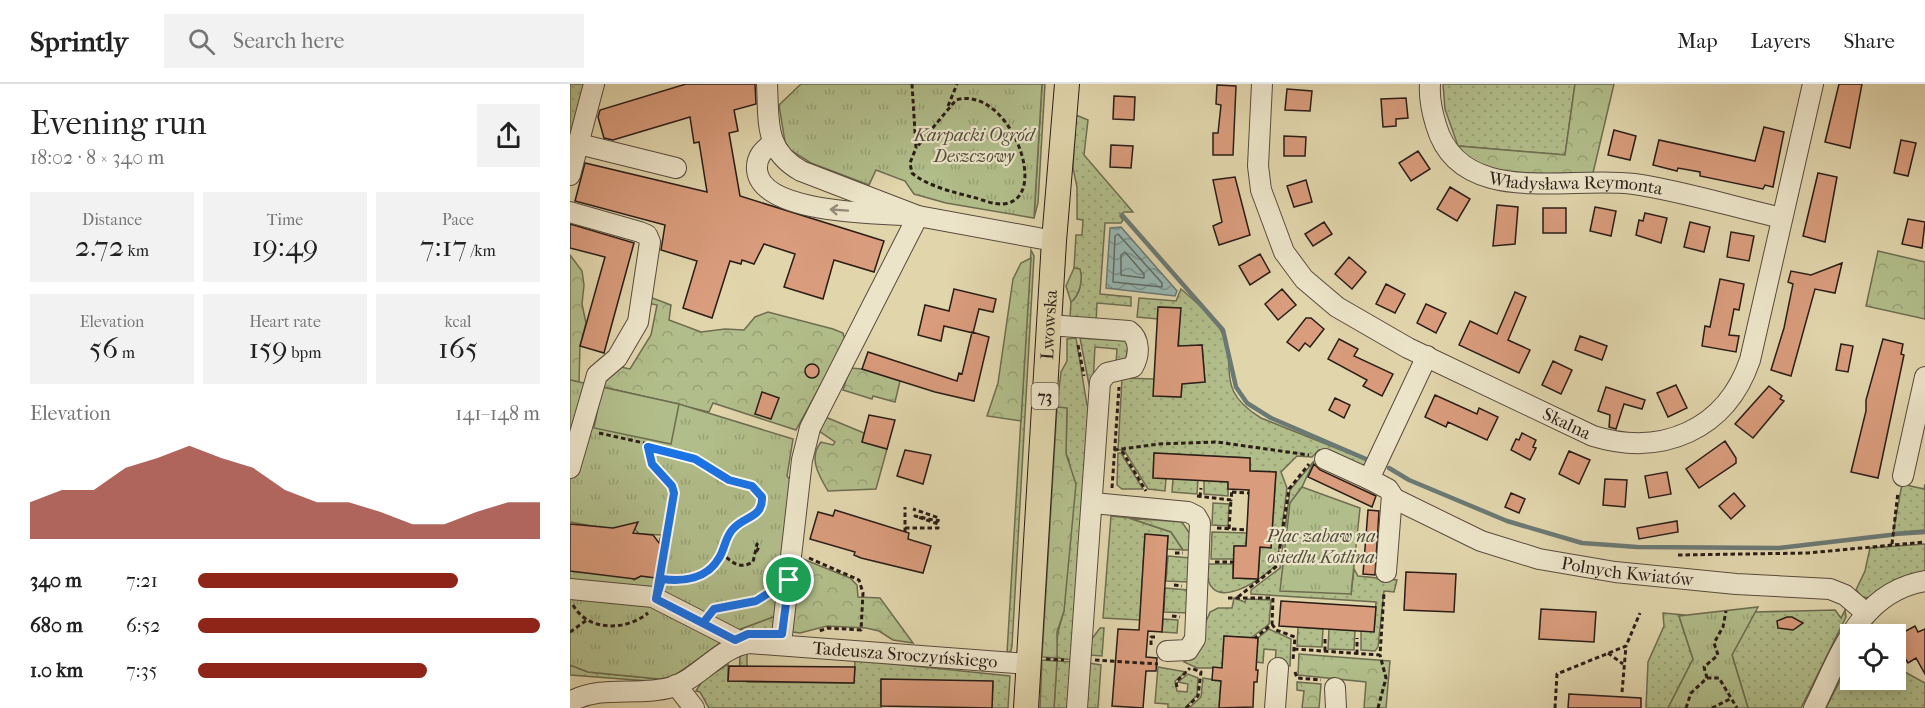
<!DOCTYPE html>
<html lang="en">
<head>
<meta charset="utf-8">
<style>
  :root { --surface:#fff; --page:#f2f2f2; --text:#222; --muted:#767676; --line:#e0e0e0; --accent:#8f2418 }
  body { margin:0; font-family:"IM FELL French Canon",serif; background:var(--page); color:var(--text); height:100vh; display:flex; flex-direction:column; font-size:22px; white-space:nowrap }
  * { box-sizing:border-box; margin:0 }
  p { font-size:20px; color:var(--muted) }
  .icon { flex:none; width:33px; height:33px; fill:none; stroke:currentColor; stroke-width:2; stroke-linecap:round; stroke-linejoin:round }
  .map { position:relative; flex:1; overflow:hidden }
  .sheet { display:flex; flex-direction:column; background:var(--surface); width:570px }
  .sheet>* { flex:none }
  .tools { position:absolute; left:1270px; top:540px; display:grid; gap:12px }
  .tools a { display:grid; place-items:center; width:66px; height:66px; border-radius:0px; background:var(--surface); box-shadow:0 3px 15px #0003; font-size:30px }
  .pin { position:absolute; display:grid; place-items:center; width:51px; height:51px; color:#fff; margin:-26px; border:3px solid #fff; border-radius:50%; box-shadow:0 2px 6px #0007 }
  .round { display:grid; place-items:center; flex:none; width:63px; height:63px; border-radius:0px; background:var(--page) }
  .summary { display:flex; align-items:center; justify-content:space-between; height:102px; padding:0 30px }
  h1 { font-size:33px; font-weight:600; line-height:45px }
  .figures { display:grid; grid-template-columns:repeat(3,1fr); gap:9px; height:102px; padding:6px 30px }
  .figures div { display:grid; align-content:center; border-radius:0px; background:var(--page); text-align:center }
  .figures b { font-size:30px; font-weight:600 }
  .figures small { font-size:16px; font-weight:400 }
  .figures p { font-size:16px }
  .chart { height:168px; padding:12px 30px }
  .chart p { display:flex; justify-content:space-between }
  .chart svg { width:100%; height:108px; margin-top:6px; fill:var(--accent); opacity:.7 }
  ul { padding:0 30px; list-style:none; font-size:20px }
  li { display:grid; grid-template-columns:96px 72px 1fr; align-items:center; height:45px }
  li i { height:15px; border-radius:8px; background:var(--accent) }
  header { display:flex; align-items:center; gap:36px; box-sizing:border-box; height:84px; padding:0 30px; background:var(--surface); border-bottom:2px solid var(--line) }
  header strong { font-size:28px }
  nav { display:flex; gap:33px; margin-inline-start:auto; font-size:21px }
  .search { width:420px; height:54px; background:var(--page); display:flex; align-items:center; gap:15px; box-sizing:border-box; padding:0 21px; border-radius:0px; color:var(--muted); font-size:22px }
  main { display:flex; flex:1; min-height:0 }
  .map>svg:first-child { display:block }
  .grass { fill:url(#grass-dots); stroke:#6e6d50; stroke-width:1.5; fill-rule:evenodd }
  .forest { fill:url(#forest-crowns); stroke:#6e6d50; stroke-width:1.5 }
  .park { fill:url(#park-tufts); stroke:#6e6d50; stroke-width:1.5 }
  .pitch { fill:#b1bd8a; stroke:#6e6d50; stroke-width:1.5 }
  .water { fill:url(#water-waves); stroke:#6b7974; stroke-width:1.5 }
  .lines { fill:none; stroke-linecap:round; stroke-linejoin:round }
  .shore { stroke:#606a64; stroke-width:1.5 }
  .stream { stroke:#6b7974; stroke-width:4.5 }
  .building { fill:#d99c7c; stroke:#2a1d17; stroke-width:1.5 }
  .minor-casing { stroke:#584b3c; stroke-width:22 }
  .major-casing { stroke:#2a1d17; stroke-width:26 }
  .path { stroke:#2a1d17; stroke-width:3; stroke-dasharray:4.5 3; stroke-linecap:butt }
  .minor { stroke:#ece4c9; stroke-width:20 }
  .major { stroke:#e1d5ac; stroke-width:24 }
  .oneway { stroke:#958a79 }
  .route-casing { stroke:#fff; stroke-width:12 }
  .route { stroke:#1a73e8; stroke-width:8 }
  .labels { text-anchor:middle; stroke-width:4.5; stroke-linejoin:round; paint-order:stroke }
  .shield { fill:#ece4c9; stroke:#64594c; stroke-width:1.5 }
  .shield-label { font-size:16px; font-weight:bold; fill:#2a1d17 }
  .park-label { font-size:18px; font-style:italic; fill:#524d3a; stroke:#ece4c9 }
  .street-label { font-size:18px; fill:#2a1d17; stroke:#ece4c9 }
</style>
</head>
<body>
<header>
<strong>Sprintly</strong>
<div class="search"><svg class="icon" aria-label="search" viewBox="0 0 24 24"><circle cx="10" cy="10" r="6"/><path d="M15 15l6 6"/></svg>Search here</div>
<nav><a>Map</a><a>Layers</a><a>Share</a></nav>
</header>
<main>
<section class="sheet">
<div class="summary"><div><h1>Evening run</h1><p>18:02 · 8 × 340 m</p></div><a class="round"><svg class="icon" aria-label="share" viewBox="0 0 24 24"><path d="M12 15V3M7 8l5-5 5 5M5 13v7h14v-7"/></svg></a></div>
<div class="figures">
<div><p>Distance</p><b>2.72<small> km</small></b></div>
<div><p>Time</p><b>19:49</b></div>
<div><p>Pace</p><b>7:17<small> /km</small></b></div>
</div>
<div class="figures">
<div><p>Elevation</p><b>56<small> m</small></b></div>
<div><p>Heart rate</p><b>159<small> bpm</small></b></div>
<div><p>kcal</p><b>165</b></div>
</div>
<div class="chart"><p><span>Elevation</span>141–148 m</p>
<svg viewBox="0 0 160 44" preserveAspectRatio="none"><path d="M0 44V29L10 24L20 24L30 15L40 11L50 6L60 11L70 15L80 24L90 29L100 29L110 33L120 38L130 38L140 33L150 29L160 29V44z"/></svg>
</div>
<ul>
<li><b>340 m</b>7:21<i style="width:76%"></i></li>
<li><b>680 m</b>6:52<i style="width:100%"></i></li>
<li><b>1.0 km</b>7:35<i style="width:67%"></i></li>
</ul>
</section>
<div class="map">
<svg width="1355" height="624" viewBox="0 0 1355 624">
  <defs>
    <pattern id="grass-dots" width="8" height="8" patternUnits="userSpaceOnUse" patternTransform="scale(1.5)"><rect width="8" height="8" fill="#b1bd8a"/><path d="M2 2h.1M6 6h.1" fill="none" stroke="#98a276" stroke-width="1.8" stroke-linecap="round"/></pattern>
    <pattern id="forest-crowns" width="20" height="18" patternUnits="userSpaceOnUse" patternTransform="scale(1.5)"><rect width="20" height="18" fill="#b1bd8a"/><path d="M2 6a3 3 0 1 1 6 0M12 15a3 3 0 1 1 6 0" fill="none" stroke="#98a276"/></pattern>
    <pattern id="park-tufts" width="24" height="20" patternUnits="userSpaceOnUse" patternTransform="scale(1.5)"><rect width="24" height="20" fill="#b1bd8a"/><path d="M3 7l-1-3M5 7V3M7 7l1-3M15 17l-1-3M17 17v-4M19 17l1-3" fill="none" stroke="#98a276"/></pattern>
    <pattern id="water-waves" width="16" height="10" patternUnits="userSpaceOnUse" patternTransform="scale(1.5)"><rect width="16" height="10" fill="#97b7b2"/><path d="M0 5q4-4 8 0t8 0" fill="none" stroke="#7b9490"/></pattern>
  </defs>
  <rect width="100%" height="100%" fill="#e1d5ac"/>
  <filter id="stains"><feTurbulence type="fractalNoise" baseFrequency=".00333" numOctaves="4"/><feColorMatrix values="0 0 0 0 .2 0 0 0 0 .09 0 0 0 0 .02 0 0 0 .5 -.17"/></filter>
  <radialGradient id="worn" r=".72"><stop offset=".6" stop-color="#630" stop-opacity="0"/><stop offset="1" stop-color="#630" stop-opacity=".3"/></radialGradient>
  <path class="grass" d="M0,0H16L0,60Z
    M472,0H475L468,119L464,134Z
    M873,0H1005L995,71L888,62L875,25Z
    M506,31L518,36L514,71L563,128H554L550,132L553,136L551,139H535L530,210L561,213V222L527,219L526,239L500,233L501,218C510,211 513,196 510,186L504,184L506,151H512L513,136L507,135V103L503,84Z
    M461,166L464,172L442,562L441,567L437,569Z
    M611,205C625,217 641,230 650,245C671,279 640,303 691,334L801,378L786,384L749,366L742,373L727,372L711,388L717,404L707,480C688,500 633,533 637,480H663V494L688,495L690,463H701L706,388L680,387V374L584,369L583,393L596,394L595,407L578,405L554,366H548L552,294L584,295L608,276L610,224L589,223L588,235L567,233L569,214L606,217ZM632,261L635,298L618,262ZM612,300L611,313L583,312Z
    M506,254L517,321L521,327L503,576L487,574C485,556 489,543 494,527L499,376L496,370L497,325L487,323L491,288L497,277V255Z
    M510,254L559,257L556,274L546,279L547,265L525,263L522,316Z
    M548,369H551L573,405H552L547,401Z
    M744,377L732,403L720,419L781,510L784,485L788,492L827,496L824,508L814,507L808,563L805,567L791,566V547H804L806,518L681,510V506L710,484L720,406Z
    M603,394L628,396L627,410L602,408Z
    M634,396L658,398V412L634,410Z
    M1332,400L1354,405L1355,400V446L1323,449Z
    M643,419L659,420L658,442L642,441Z
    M541,432L559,434L601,448L613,466L597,465L598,452L575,451L570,536L533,534Z
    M642,448L677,449L676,462H665L664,475H641Z
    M1355,460V489L1301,514L1292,513L1286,506L1295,487L1300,464Z
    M598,472L620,474L619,498L596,497Z
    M595,504L618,506V529L594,528Z
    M664,514L675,518L676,515L701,516L699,540L681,554L654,552L652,584H627L614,578L621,574L640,528L648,524H662Z
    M1265,526L1271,534L1275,526L1276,533L1231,624H1178L1162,571L1185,528Z
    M1093,529L1115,531L1109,532L1123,575L1098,624H1076L1078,578L1094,542Z
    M208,531V546H168Z
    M593,535L608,536L607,549L592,548Z
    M728,543L753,545L752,563L727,562Z
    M530,544H534L532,572L520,571L521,556Z
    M699,545L721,555L720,582L705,581L706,566L694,565L693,579L686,578L688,554Z
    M759,545L785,546L784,566L758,565Z
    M152,558L147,568L109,594L91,598L0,591V581L18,588L89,595L103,593Z
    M177,569V598L284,599L285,576L440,592L438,624H422L423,598L311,596V624H139L130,608L126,607L132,597L158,580V597H169L170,572Z
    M1281,575V596H1326V583L1355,599V624H1256Z
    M487,577L503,578L499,624H484Z
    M519,579L531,581L528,624H516Z
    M588,583L616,588L605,597L607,607L617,608L618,600L608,598L618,590L628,594L627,611L615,624H598V620L585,619Z
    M633,594L651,597L649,624H619L631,613Z"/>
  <path class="forest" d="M1005,0H1044L1023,89C980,87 917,100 888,62L995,71Z
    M1308,167L1355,178V235L1296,222Z
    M0,171L12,187L14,201L12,220L16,239L10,262L9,298L0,296Z
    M461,174L451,337L417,332L428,299L443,195L451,179Z
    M504,184L510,185C513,196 510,211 501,218L496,202Z
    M77,212L101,221L99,236L131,248L155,245L174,246L185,233L198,228L263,245L273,249L275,256L226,346L143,319L139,328L29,302L46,282L60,285L81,251L87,221L77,219Z
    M280,284L292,285L330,297L325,318L303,312L302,315L273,306Z
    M487,323L497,324L496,370L506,400L494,527L487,548V574L472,573Z
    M253,332L294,349L292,358L317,365L306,405L258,407C249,392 238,374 251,358L263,361L265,358L246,345Z
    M559,434L612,438L620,450V466H613L601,448Z
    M228,473L280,494L287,501L288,513L310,514L343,559L323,556L309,547L296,544L257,542L230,549L216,547Z
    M729,570L820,577L816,624H794L796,598L728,591Z
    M472,576L487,577L484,624H470Z
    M727,598L751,600L749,624H732L734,607L727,606Z"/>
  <path class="park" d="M231,0H472L464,134L376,119L344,110L335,97L306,86L299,101L241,79L220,66L215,58L209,21Z
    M0,296L109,320L223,355L217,392L222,398L206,532L168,546L103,593L89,595L18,588L0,581V487L60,493L64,496L71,492L86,494L90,454L93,451L69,450L65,445L51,447L0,438Z
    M732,403L790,424L781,510L710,507L720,419Z
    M1188,523L1162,571L1178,624H1098L1123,575L1109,532Z"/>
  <path class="pitch" d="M32,303L109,320L101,360L24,344Z"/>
  <path class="water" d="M551,143L607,207L605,212L536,204L540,144Z"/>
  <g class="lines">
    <path class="shore" d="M548,150L592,199V203L543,198L545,152Z
      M555,168L574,190V194L551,191V171Z"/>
    <path class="stream" d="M552,131L653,246L666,303L677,319L701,334L796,375
      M819,384L839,396L937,437L1012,459L1067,463L1209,464L1320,451
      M1324,450L1355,448"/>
  </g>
  <path class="building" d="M116,0H185L186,20L164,26L168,47L159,49L170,112L314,157L304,188L264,176L253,215L214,203L225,170L194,160L184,180L172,176L171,180L160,177L142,234L113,224L127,177L91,166L95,141L5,117L15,79L137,108L129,58L124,59L120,33L43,56L34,54L28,33L30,26Z
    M1269,0H1292L1280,64L1255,58Z
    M647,1L666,2L663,71H643V49H648L651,21L646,20Z
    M717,5L742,7L740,27L715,26Z
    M544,12L565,13L564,36L543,35Z
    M836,14L838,34L826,35V42L813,43L811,15Z
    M1194,43L1214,48L1203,103L1195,101L1193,105L1130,92V88L1108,84L1107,87L1083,81L1089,56L1185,77Z
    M1044,46L1066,52L1060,76L1038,71Z
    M714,52L736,53L735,72H714Z
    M1331,56L1346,59L1338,92L1324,89Z
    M541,61L563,62L561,84L540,83Z
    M848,67L860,85L841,97L829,79Z
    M1248,89L1267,93L1255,158L1233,152Z
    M665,93L680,151L649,161L643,142L652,138L643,96Z
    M736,96L742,118L724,123L717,102Z
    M880,103L900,115L887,137L867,125Z
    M927,121L948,123L945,160L923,162Z
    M1025,123L1046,127L1041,152L1020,147Z
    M973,124H996V149H973Z
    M1075,129L1097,134L1091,159L1066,151L1069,136L1073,137Z
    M1338,135L1355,138L1352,164L1332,160Z
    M754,138L762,150L743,162L735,150Z
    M1120,138L1140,143L1134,168L1114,163Z
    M0,140L64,159L34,269L10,262L35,173L0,164Z
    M1161,148L1184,152L1179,177L1157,173Z
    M690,170L700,188L680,201L669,182Z
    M779,173L796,188L782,205L765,190Z
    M1272,179L1265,209L1245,205L1221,292L1201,286L1214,244L1223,200L1218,198L1221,187L1241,191Z
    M1150,195L1174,200L1169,226L1164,225L1159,251L1169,252L1166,268L1132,262L1135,242L1140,243Z
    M816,200L835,210L825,229L806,220Z
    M384,205L426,215L423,228L409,225L403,249L374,242L371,257L348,251L355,221L379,227Z
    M712,205L726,221L708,236L695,220Z
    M945,208L956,213L938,256L960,266L949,289L889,261L900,237L927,250Z
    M856,220L876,229L866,249L847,239Z
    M588,223L611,224L608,262L632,261L635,298L612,300L611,313L583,312Z
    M736,234H741L754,245L740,263L735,259L729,267L717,258Z
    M402,248L419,253L404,317L365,308L292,285L298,268L387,297L389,289L392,290Z
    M1010,252L1037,262L1032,276L1005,266Z
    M769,255L788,265L784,272L823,290L812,312L793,302L797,296L758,275Z
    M1313,255L1333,260L1331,270L1334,271L1308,394L1281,388L1296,327V316Z
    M1271,260L1283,262L1278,288L1266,286Z
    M983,277L1002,286L991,310L972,301Z
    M235 287a7 7 0 1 1 14 0a7 7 0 1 1-14 0Z
    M1106,301L1117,324L1098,333L1087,309Z
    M1199,302L1212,312L1210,315L1214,317L1183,354L1165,340Z
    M1036,303L1075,316L1072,325L1054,320L1046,345L1039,343L1040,331L1028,327Z
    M192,308L209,314L201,335L185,330Z
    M865,311L907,330L909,324L928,333L917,356L878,338L876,343L855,333Z
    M765,314L780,321L774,334L759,326Z
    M299,331L325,336L317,365L292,358Z
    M952,349L966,356L963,363L966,364L960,376L941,366L946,355L949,356Z
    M1155,357L1166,374V379L1129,404L1116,385Z
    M335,366L361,371L353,400L327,392Z
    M999,367L1020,376L1009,400L989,390Z
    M584,369L680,374V387L706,388L701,464L690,463L688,495L663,494L664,462H676L679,406L658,405V398L583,394Z
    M744,380L750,386L806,412L802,423L738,393Z
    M1097,388L1101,410L1079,414L1075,392Z
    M1035,395L1057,396L1055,423L1033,421Z
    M941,409L955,415L949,429L935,423Z
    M1164,409L1175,422L1161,435L1149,422Z
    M265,426L339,449L338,455L361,462L353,489L291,474L284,471L285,468L240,455L248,428L263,432Z
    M798,426L809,427L805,491L793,490Z
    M1107,437L1108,448L1069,455L1067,444Z
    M68,438L63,449L83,451L90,460L86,494L71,492L65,495L0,487V440L43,444Z
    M575,450L598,452L592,548L578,547L576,573L587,574L586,587H576L573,624L542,622L548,545L569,546Z
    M836,488L886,490L884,528L834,526Z
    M711,517L806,523L804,548L709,542Z
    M971,525L1026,528L1024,558L969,555Z
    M1217,533H1222L1233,539L1223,546L1208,544L1207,537Z
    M1345,542L1348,548L1355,545V590L1346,574L1338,579L1327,561L1335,556L1332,549Z
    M654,552L688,554L686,586H688L687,598H684L683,623L649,624L651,597L642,596L643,583L652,584Z
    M159,582L285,583L284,599L158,597Z
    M311,595L423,597L422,624L311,622Z
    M999,610L1071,614V624H998Z"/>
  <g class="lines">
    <defs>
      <g id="minor">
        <path d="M197,0C199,38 194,66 231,87L348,132L484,157"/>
        <path id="s1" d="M692,0L688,82L691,106L714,168L734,195L767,223L838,264L1023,352C1092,373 1156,346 1180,276L1243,0"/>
        <path id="s2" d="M860,0C859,14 862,28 866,41C890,125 1000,91 1064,100C1113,107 1163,123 1212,134"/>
        <path d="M203,59C193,66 186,73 187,86C191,131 314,129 348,132L240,344L232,376L211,560"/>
        <path d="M9,60L106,84"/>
        <path d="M0,91L24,0"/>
        <path d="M0,128L70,148L77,151L80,158L68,238L47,274L27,291L0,384"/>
        <path d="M479,241L559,247C570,255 570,271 563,283L537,289L530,298L507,624"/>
        <path d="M755,375L799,395"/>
        <path d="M1333,392L1355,293"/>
        <path id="s3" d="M823,414L911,457L969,475L1045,488L1166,500L1260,505L1275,511L1296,529"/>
        <path d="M523,419L618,428L626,432L630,439L625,555L618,566L597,567"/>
        <path d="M816,488L822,411L818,405L799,395L857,272"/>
        <path d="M0,505L83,513L173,559"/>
        <path d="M106,601L124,624"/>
        <path d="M765,604L766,624"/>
        <path id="s4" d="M0,618C31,600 69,613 102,603C130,594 150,563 179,559L459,580"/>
        <path d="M705,624L708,584"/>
        <path d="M1244,624C1270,572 1289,508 1355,497"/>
      </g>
      <g id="major">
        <path id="s5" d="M456,624L484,157L497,0"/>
      </g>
    </defs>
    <use href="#minor" class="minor-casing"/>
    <use href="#major" class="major-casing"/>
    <path class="path" d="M342,0L346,64L340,79L342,89C357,102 383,108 402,113C411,115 424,121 433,120C483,116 439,0 386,16L346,64
      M378,22L387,0
      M508,261L514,292
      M29,349L74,359L83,380L104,406L91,498
      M78,363L125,375L159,396L182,402L192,413L189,427L159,449L149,475L135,489L119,496L92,494
      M544,366L589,360L647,358L739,371
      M552,367L576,407
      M542,404L549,303
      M662,408L679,409
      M627,412L661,416L662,405
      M630,413L631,404
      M335,444H368V440L345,432L368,437L369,434L343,425
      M647,444L677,446
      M659,445L661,416
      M335,448V423
      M1322,460L1328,408
      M151,468C161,478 169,486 183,478L187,460L189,463L185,470
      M605,469H613
      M1108,471L1238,469L1355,458
      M239,474L289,496L293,509L291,546L258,544L249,547
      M645,478H663
      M604,501L612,502
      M668,513L707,482L719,405L739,380
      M658,514H703L702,540L685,554
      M3,521C18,548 56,547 78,529
      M145,525L186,517L201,508
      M602,532L610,533
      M702,540L706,546L725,553L723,576
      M0,548L17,536
      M581,561V553H588
      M724,565L810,571L814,509
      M755,567V552
      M1038,569L1053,580
      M787,570V554
      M476,575L494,576
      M525,576L588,580
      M725,588L727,594L751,596
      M1137,594L1134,583L1148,571L1144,559L1153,543L1156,527
      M607,603L606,598L620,584
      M1052,608L1056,562
      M616,624L628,612L631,588L621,584
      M808,624L816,594L810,571
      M985,624L987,590L1056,562L1070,529
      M1116,624L1121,609L1137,594H1149L1167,624
      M1142,624L1162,614"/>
    <use href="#minor" class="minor"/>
    <use href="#major" class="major"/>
  </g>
  <defs><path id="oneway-shaft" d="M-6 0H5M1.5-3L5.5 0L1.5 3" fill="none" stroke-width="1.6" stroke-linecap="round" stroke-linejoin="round" transform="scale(1.5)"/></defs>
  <use class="oneway" href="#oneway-shaft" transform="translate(269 126) rotate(-176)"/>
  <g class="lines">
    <defs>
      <path id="route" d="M219,496L186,517L144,525L133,539L86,515L104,409L102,402L82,380L78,363L125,375L159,396L182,402L192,413C193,434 174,432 163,445C155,453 155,465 149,474C137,495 113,498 92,495L86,515L165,556L178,550H212L219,496"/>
    </defs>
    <use href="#route" class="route-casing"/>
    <use href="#route" class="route"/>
  </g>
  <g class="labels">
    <rect class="shield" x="461.5" y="299" width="27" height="26" rx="4.5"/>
    <g class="shield-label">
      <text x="475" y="318">73</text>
    </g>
    <g class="park-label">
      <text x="404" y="57">Karpacki Ogród<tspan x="404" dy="21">Deszczowy</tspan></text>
      <text x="751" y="458">Plac zabaw na<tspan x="751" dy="21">osiedlu Kotlina</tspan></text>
    </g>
    <g class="street-label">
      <text dy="6" stroke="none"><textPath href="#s2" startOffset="207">Władysława Reymonta</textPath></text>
      <text dy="6" stroke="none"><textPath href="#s5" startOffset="384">Lwowska</textPath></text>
      <text dy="6" stroke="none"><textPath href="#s1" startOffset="507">Skalna</textPath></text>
      <text dy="6" stroke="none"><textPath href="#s3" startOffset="248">Polnych Kwiatów</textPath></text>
      <text dy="6" stroke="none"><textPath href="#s4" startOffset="350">Tadeusza Sroczyńskiego</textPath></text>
    </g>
  </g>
  <rect width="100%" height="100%" filter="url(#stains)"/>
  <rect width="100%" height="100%" fill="url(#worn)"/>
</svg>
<div class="tools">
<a><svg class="icon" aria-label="locate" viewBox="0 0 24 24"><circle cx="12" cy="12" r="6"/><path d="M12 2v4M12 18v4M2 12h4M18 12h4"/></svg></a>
</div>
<div class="pin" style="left:219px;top:496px;background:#1e9e55"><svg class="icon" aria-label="arrive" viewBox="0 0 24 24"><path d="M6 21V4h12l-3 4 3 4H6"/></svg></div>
</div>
</main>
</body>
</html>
